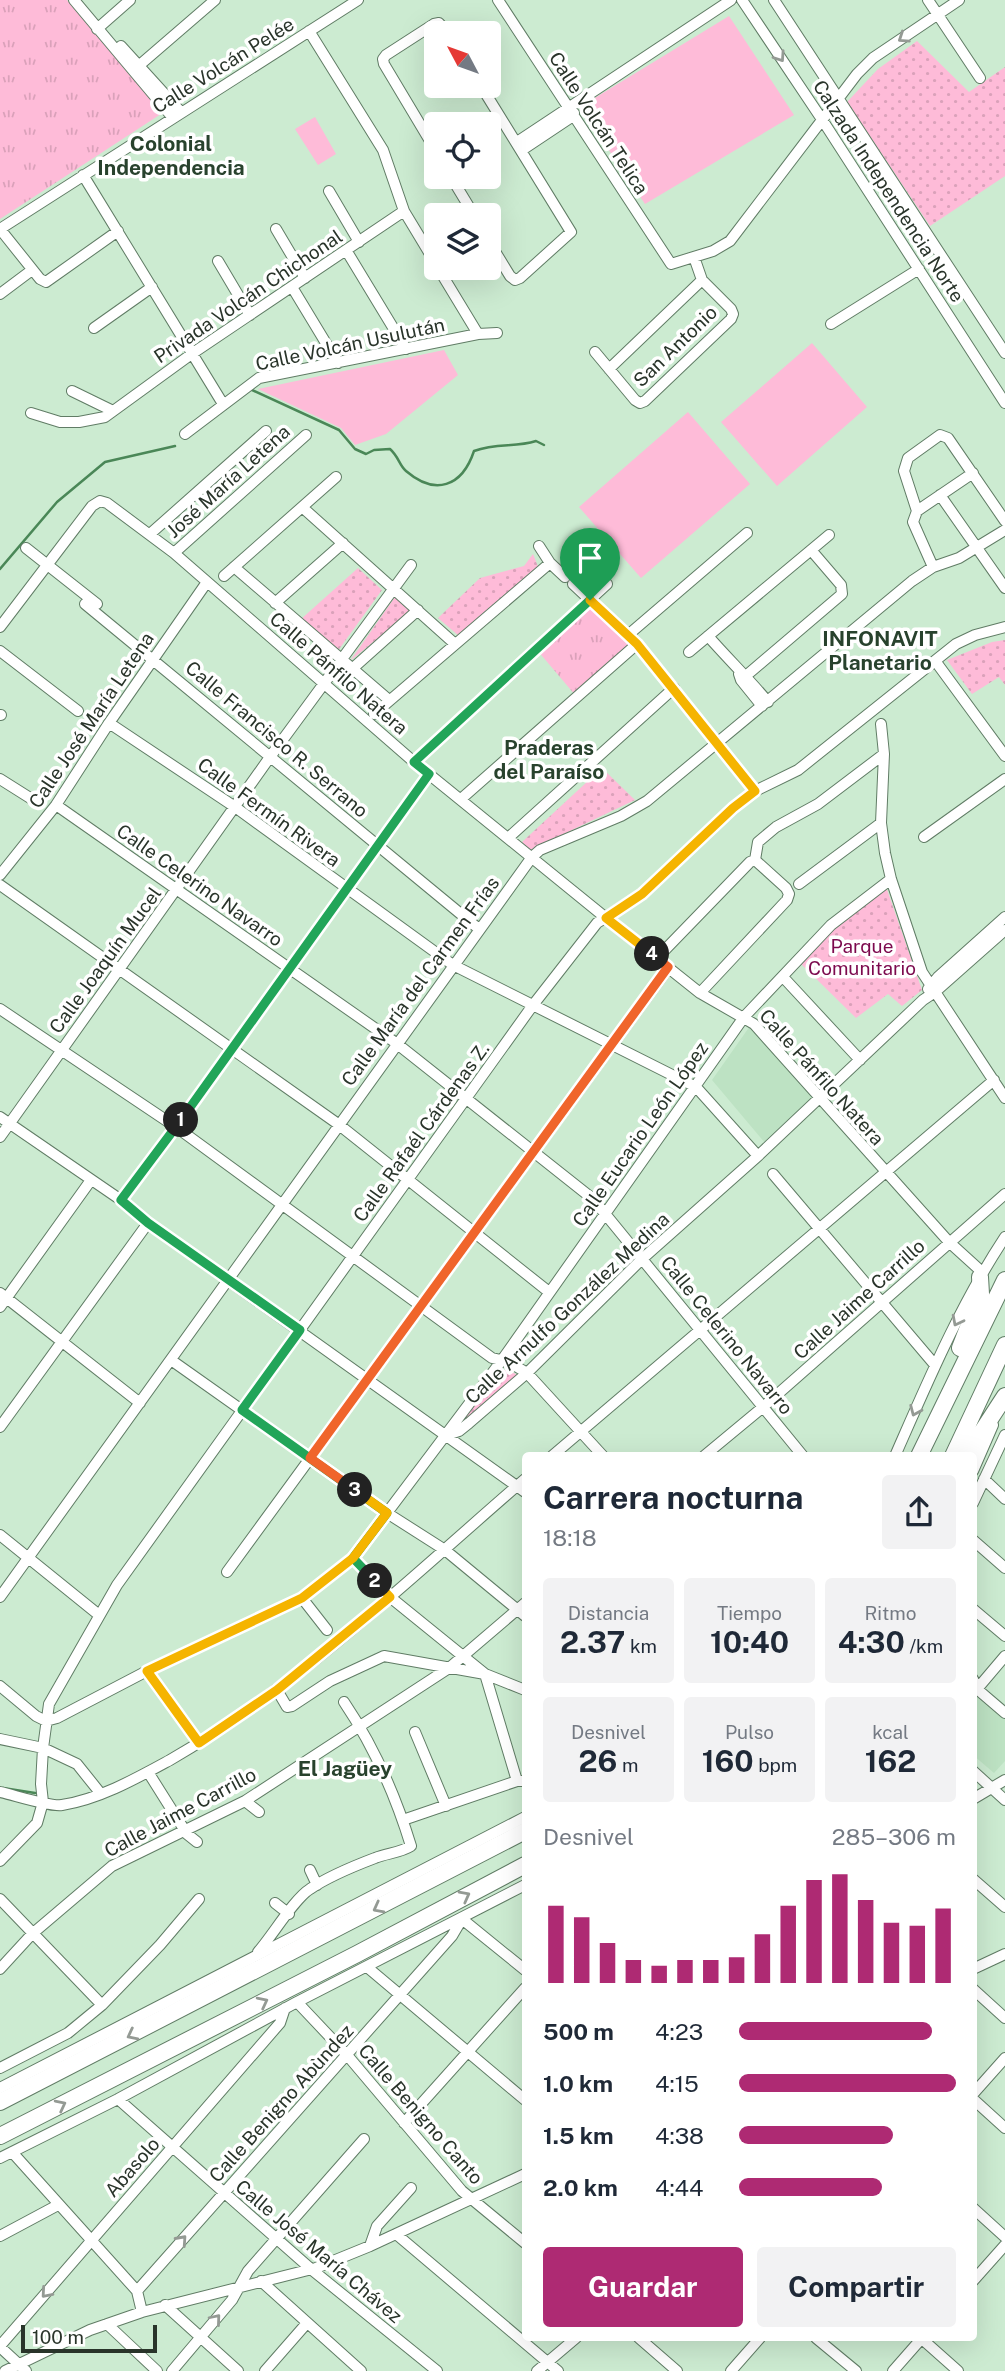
<!DOCTYPE html>
<html lang="es">
<head>
<meta charset="utf-8">
<style>
  :root { --surface:#fff; --page:#f2f2f3; --text:#1f2937; --muted:#747a83; --accent:#ae2a73 }
  body { margin:0; font-family:"Public Sans",sans-serif; background:var(--page); color:var(--text); height:100vh; display:flex; flex-direction:column; font-size:26px; white-space:nowrap }
  * { box-sizing:border-box; margin:0 }
  p { font-size:23px; color:var(--muted) }
  .icon { flex:none; width:38px; height:38px; fill:none; stroke:currentColor; stroke-width:2; stroke-linecap:round; stroke-linejoin:round }
  .map { position:relative; flex:1; overflow:hidden }
  .details { position:absolute; left:522px; top:1452px; width:455px; height:889px; display:flex; flex-direction:column; background:var(--surface); border-radius:7px; box-shadow:0 7px 28px #0002 }
  .details>* { flex:none }
  .needle { width:46px; rotate:311deg }
  .controls { position:absolute; left:424px; top:21px; display:grid; gap:14px }
  .controls a { display:grid; place-items:center; width:77px; height:77px; border-radius:7px; background:var(--surface); box-shadow:0 7px 28px #0002; font-size:35px }
  .scale { position:absolute; left:21px; bottom:18px; width:136px; box-sizing:border-box; padding-left:7px; border:4px solid #29342a; border-top:0; font-size:19px; line-height:24px; white-space:nowrap; color:#29342a; -webkit-text-stroke:5px #fff; paint-order:stroke }
  .pin { position:absolute; display:grid; place-items:center; width:60px; height:60px; color:#fff; margin:-72px -30px; border-radius:50% 50% 50% 0; rotate:-45deg; box-shadow:0 0 7px #0007 }
  .pin .icon { rotate:45deg }
  .km { position:absolute; width:35px; height:35px; margin:-18px; border-radius:50%; background:#222; color:#fff; font-size:19px; line-height:35px; text-align:center }
  .round { display:grid; place-items:center; flex:none; width:74px; height:74px; border-radius:7px; background:var(--page) }
  .head { display:flex; align-items:center; justify-content:space-between; height:119px; padding:0 21px }
  h1 { font-size:32px; font-weight:700; line-height:52px }
  .metrics { display:grid; grid-template-columns:repeat(3,1fr); gap:10px; height:119px; padding:7px 21px }
  .metrics div { display:grid; align-content:center; border-radius:7px; background:var(--page); text-align:center }
  .metrics b { font-size:30px; font-weight:700 }
  .metrics small { font-size:19px; font-weight:400 }
  .metrics p { font-size:19px }
  .chart { height:196px; padding:14px 21px }
  .chart p { display:flex; justify-content:space-between }
  .chart svg { width:100%; height:126px; margin-top:7px; stroke:var(--accent); stroke-width:6 }
  .button { display:flex; gap:14px; margin-top:auto; padding:14px 21px }
  .button a { flex:1; height:80px; border-radius:7px; background:var(--accent); color:#fff; font-size:28px; font-weight:700; line-height:80px; text-align:center }
  .button a+a { background:var(--page); color:var(--text) }
  ul { padding:0 21px; list-style:none; font-size:23px }
  li { display:grid; grid-template-columns:112px 84px 1fr; align-items:center; height:52px }
  li i { height:18px; border-radius:9px; background:var(--accent) }
  .map>svg:first-child { display:block }
  .built { fill:#bde2c3 }
  .grass { fill:url(#grass-tufts) }
  .park { fill:url(#park-dots) }
  .pitch { fill:#febbd8 }
  .lines { fill:none; stroke-linecap:round; stroke-linejoin:round }
  .stream { stroke:#4a8757; stroke-width:2.5 }
  .minor-casing { stroke:#607c65; stroke-width:12 }
  .highway-casing { stroke:#607c65; stroke-width:18 }
  .minor { stroke:#fff; stroke-width:10 }
  .highway { stroke:#fff; stroke-width:16 }
  .oneway { stroke:#949a94 }
  .split-1-casing { stroke:#fff; stroke-width:14 }
  .split-2-casing { stroke:#fff; stroke-width:14 }
  .split-3-casing { stroke:#fff; stroke-width:14 }
  .split-4-casing { stroke:#fff; stroke-width:14 }
  .split-5-casing { stroke:#fff; stroke-width:14 }
  .split-1 { stroke:#22a559; stroke-width:9 }
  .split-2 { stroke:#22a559; stroke-width:9 }
  .split-3 { stroke:#f5b400; stroke-width:9 }
  .split-4 { stroke:#f0652b; stroke-width:9 }
  .split-5 { stroke:#f5b400; stroke-width:9 }
  .labels { text-anchor:middle; stroke-width:7; stroke-linejoin:round; paint-order:stroke }
  .street-label { font-size:19px; fill:#29342a; stroke:#fff }
  .park-label { font-size:19px; fill:#7c0a4e; stroke:#fff }
  .neighbourhood-label { font-size:21px; font-weight:bold; fill:#28422d; stroke:#fff }
</style>
</head>
<body>
<div class="map">
<svg width="1005" height="2371" viewBox="0 0 1005 2371">
  <defs>
    <pattern id="grass-tufts" width="24" height="20" patternUnits="userSpaceOnUse" patternTransform="scale(1.75)"><rect width="24" height="20" fill="#febbd8"/><path d="M3 7l-1-3M5 7V3M7 7l1-3M15 17l-1-3M17 17v-4M19 17l1-3" fill="none" stroke="#daa1ba"/></pattern>
    <pattern id="park-dots" width="8" height="8" patternUnits="userSpaceOnUse" patternTransform="scale(1.75)"><rect width="8" height="8" fill="#febbd8"/><path d="M2 2h.1M6 6h.1" fill="none" stroke="#daa1ba" stroke-width="1.8" stroke-linecap="round"/></pattern>
  </defs>
  <rect width="100%" height="100%" fill="#ccebd1"/>
  <path class="built" d="M750,1026L815,1099L766,1144L712,1080Z
    M973,1690L1005,1717V1761L994,1773L973,1755Z"/>
  <path class="grass" d="M0,0H67L164,112L0,219Z
    M590,602L635,642L576,696L537,650Z"/>
  <path class="park" d="M917,41L969,92L1005,67V176L930,226L847,102L878,69Z
    M533,554L539,569L459,636L438,618L480,578L524,566Z
    M358,568L382,590L337,652L300,620Z
    M395,597L411,611L350,661Z
    M1005,640V685L999,677L972,694L947,660L992,642Z
    M602,768L635,800L530,850L522,842Z
    M884,881L922,990L902,1006L888,994L856,1018L795,958Z
    M507,1370L518,1375L469,1419H462L497,1371Z"/>
  <path class="pitch" d="M729,16L794,115L645,204L580,107Z
    M315,117L336,154L318,165L295,129Z
    M812,343L867,407L777,486L721,422Z
    M444,350L458,375L386,434L355,445L341,428L258,389Z
    M688,412L750,484L641,578L579,507Z"/>
  <g class="lines">
    <path class="stream" d="M250,389L339,430L355,449L366,454L374,450L390,449C399,457 399,465 406,471C435,496 462,487 474,451C497,442 515,448 536,441L544,445
      M0,569L57,502L105,462L175,446
      M3,1788L35,1793"/>
    <defs>
      <path id="minor" d="M74,0L173,118
        M498,0L671,264L713,251L730,241L857,74L873,58L959,0
        M742,0L823,121L1005,403
        M774,0L1005,353
        M928,0L980,78
        M97,29L130,0
        M309,31L383,150L404,211L436,264
        M121,46L181,112
        M135,69L215,0
        M481,86L571,232L520,278L515,280L510,276L488,240
        M517,142L731,0
        M522,150L573,116L574,113
        M436,151L384,64L383,59L386,55L434,24L439,23L448,33
        M83,175L223,404
        M451,177L474,215
        M329,191L359,242
        M0,229L358,0
        M0,229L40,279L46,282L118,231
        M276,229L305,278
        M346,250L406,349
        M218,261L250,315
        M438,268L478,334
        M292,287L338,363
        M0,294L32,270
        M831,324L919,269
        M94,328L152,287
        M595,352L635,400L640,403L645,401L731,319L733,314L731,309L702,280L694,257
        M609,369L702,280
        M72,391L113,411
        M31,413L60,422H79L105,417L193,353L404,211
        M185,434L259,378L478,334L497,333
        M940,495L1005,588
        M302,507L455,644
        M917,511L973,473
        M150,534L266,431
        M539,546L550,563L565,577
        M26,548L97,604
        M174,553L306,435
        M234,567L389,700
        M933,567L913,522L917,511L904,471L908,458L940,435L948,438L1005,521
        M224,576L336,477
        M573,584L637,644L755,791
        M275,603L343,543
        M85,604L479,929
        M0,627L92,506L100,501L107,503L174,553L414,762L606,918L700,993L754,1024L949,1242L982,1272
        M628,635L747,533
        M708,636C728,659 749,679 768,702
        M0,651L78,711
        M689,652L829,535
        M936,662L1005,756
        M352,669L418,610
        M739,674L741,680L762,706
        M741,680L842,594L841,585L811,550
        M374,714L550,563
        M0,715H1
        M109,723L235,807L453,965L696,1087L758,1156
        M881,724L884,754L881,823L885,853L891,879L922,972L1005,1098
        M414,762L607,584
        M0,779L38,803
        M461,799L637,644
        M56,805L396,1043L593,1199L803,1456
        M924,837L1005,779
        M508,838L674,688
        M755,860L758,842L776,827L818,804L884,754
        M0,875L56,805L109,723L207,582
        M799,884L881,823
        M0,885L338,1124L549,1292
        M657,958L750,862L755,860
        M783,977L860,1060
        M928,989L938,977L1005,917
        M700,993L787,900L789,894L786,888L755,860
        M0,1009L176,1127L492,1358L509,1362L527,1373L603,1456
        M0,1117L121,1200L148,1223L525,1492
        M0,1137L270,757L411,565
        M773,1174L935,1365
        M121,1200L221,1065L429,774
        M0,1293L140,1403
        M0,1307L91,1180
        M171,1360L387,1513L445,1550L525,1616
        M0,1427L148,1223
        M447,1435L459,1431L469,1423L527,1373L642,1259L758,1156L923,1000L935,992L1005,930
        M552,1456L994,1080
        M704,1456L763,1407L1005,1194
        M895,1456C928,1381 960,1305 1005,1237
        M973,1471L993,1425
        M984,1479L1005,1499
        M973,1503L1005,1435
        M0,1535L99,1615
        M973,1540L1005,1568
        M353,1558L390,1597L485,1674L517,1781
        M227,1572L669,967
        M0,1597L532,857L540,850L621,816L647,801L912,581L933,567L959,558L1005,530
        M302,1598L327,1630
        M973,1609L1005,1636
        M147,1671L199,1743
        M973,1679L977,1689L1005,1713
        M0,1686L36,1716L46,1721L57,1718L147,1671L302,1598L353,1558L502,1360L744,1017L831,925L891,879
        M977,1689L1005,1656
        M277,1690L287,1707L292,1706L330,1681L384,1656L485,1674L525,1690
        M415,1732L446,1806
        M0,1739L43,1748L77,1764L101,1794
        M973,1771L1005,1800
        M148,1772L187,1834L197,1842
        M0,1792C14,1795 50,1807 62,1805C100,1799 137,1778 170,1760C301,1685 411,1577 525,1479
        M973,1799L1005,1780
        M245,1801L259,1812
        M403,1820L517,1781H525
        M0,1861L37,1823L43,1802L41,1784L43,1748L49,1704L117,1585L533,1005L597,923L642,894L733,808L755,791L798,770L956,644L975,635L1005,627
        M310,1870L317,1885
        M973,1879L1005,1907
        M0,1899L102,2005
        M275,1903L289,1914
        M258,1952C273,1935 294,1899 310,1889C329,1876 354,1866 375,1858C387,1853 400,1853 411,1846C396,1797 373,1745 344,1702
        M367,1967L525,2100
        M0,1969L32,1934L112,1866L245,1801L449,1668L525,1603
        M973,1969L1005,1954
        M973,1989L1005,2018
        M297,2002L347,2055L462,2191L525,2243
        M0,2068L68,2033L102,2005L160,1945L199,1899
        M0,2088L525,1817
        M973,2094L1005,2058
        M118,2099L311,2269L437,2371
        M973,2099L1005,2128
        M404,2123L525,1988
        M12,2152L137,2291L142,2312
        M0,2158L118,2099L297,2002L525,1885
        M973,2208L1005,2237
        M396,2234L558,2371
        M0,2236L58,2205
        M370,2246L377,2226L411,2188
        M261,2281L361,2371
        M973,2281L1005,2245
        M137,2291L452,1936L462,1919L525,1970
        M165,2305L238,2371
        M107,2324L157,2371
        M639,2338L677,2371
        M816,2338L856,2371
        M922,2339L958,2371
        M0,2346L280,2023L285,2008
        M0,2347L26,2371
        M5,2371L90,2330L142,2312L316,2268L370,2246L525,2174
        M172,2371L232,2300L248,2271L364,2139
        M265,2371L307,2323
        M537,2371L576,2338
        M731,2371L760,2338
        M893,2371L922,2338"/>
      <path id="highway" d="M960,1348L981,1294L980,1277
        M919,1456L1005,1280
        M953,1456L1005,1345
        M966,1456L1005,1396
        M0,2102L525,1831
        M0,2136L357,1954L525,1865"/>
    </defs>
    <use href="#minor" class="minor-casing"/>
    <use href="#highway" class="highway-casing"/>
    <use href="#minor" class="minor"/>
    <use href="#highway" class="highway"/>
  </g>
  <defs><path id="oneway-chevron" d="M-2-3.5L2.5 0L-2 3.5" fill="none" stroke-width="1.6" stroke-linecap="round" stroke-linejoin="round" transform="scale(1.75)"/></defs>
  <g class="oneway">
    <use href="#oneway-chevron" transform="translate(903 38) rotate(146)"/>
    <use href="#oneway-chevron" transform="translate(780 57) rotate(56)"/>
    <use href="#oneway-chevron" transform="translate(957 1321) rotate(117)"/>
    <use href="#oneway-chevron" transform="translate(915 1411) rotate(113)"/>
    <use href="#oneway-chevron" transform="translate(465 1896) rotate(-28)"/>
    <use href="#oneway-chevron" transform="translate(378 1908) rotate(152)"/>
    <use href="#oneway-chevron" transform="translate(263 2002) rotate(-27)"/>
    <use href="#oneway-chevron" transform="translate(132 2035) rotate(153)"/>
    <use href="#oneway-chevron" transform="translate(61 2105) rotate(-27)"/>
    <use href="#oneway-chevron" transform="translate(182 2240) rotate(-48)"/>
    <use href="#oneway-chevron" transform="translate(46 2293) rotate(131)"/>
    <use href="#oneway-chevron" transform="translate(216 2319) rotate(-50)"/>
  </g>
  <g class="lines">
    <defs>
      <path id="split-1" d="M181,1120L429,774L414,762L590,600"/>
      <path id="split-2" d="M181,1120L121,1200L148,1223L300,1330L242,1410L387,1513L353,1558L375,1581"/>
      <path id="split-3" d="M355,1490L387,1513L353,1558L302,1598L147,1671L199,1743L277,1690L390,1597L375,1581"/>
      <path id="split-4" d="M355,1490L310,1458L668,967L652,954"/>
      <path id="split-5" d="M590,600L637,644L755,791L733,808L642,894L606,918L652,954"/>
    </defs>
    <use href="#split-1" class="split-1-casing"/>
    <use href="#split-2" class="split-2-casing"/>
    <use href="#split-3" class="split-3-casing"/>
    <use href="#split-4" class="split-4-casing"/>
    <use href="#split-5" class="split-5-casing"/>
    <use href="#split-1" class="split-1"/>
    <use href="#split-2" class="split-2"/>
    <use href="#split-3" class="split-3"/>
    <use href="#split-4" class="split-4"/>
    <use href="#split-5" class="split-5"/>
  </g>
  <g class="labels">
    <g class="street-label">
      <text transform="translate(223 65) rotate(-32)" y="7">Calle Volcán Pelée</text>
      <text transform="translate(599 123) rotate(57)" y="7">Calle Volcán Telica</text>
      <text transform="translate(889 191) rotate(57)" y="7">Calzada Independencia Norte</text>
      <text transform="translate(248 296) rotate(-34)" y="7">Privada Volcán Chichonal</text>
      <text transform="translate(350 344) rotate(-12)" y="7">Calle Volcán Usulután</text>
      <text transform="translate(675 346) rotate(-44)" y="7">San Antonio</text>
      <text transform="translate(228 481) rotate(-42)" y="7">José María Letena</text>
      <text transform="translate(339 673) rotate(41)" y="7">Calle Pánfilo Natera</text>
      <text transform="translate(91 720) rotate(-56)" y="7">Calle José María Letena</text>
      <text transform="translate(277 739) rotate(40)" y="7">Calle Francisco R. Serrano</text>
      <text transform="translate(269 812) rotate(36)" y="7">Calle Fermín Rivera</text>
      <text transform="translate(200 885) rotate(35)" y="7">Calle Celerino Navarro</text>
      <text transform="translate(105 960) rotate(-54)" y="7">Calle Joaquín Mucel</text>
      <text transform="translate(420 981) rotate(-54)" y="7">Calle María del Carmen Frías</text>
      <text transform="translate(822 1077) rotate(48)" y="7">Calle Pánfilo Natera</text>
      <text transform="translate(421 1132) rotate(-54)" y="7">Calle Rafaél Cárdenas Z.</text>
      <text transform="translate(640 1134) rotate(-55)" y="7">Calle Eucario León López</text>
      <text transform="translate(859 1299) rotate(-42)" y="7">Calle Jaime Carrillo</text>
      <text transform="translate(567 1308) rotate(-43)" y="7">Calle Arnulfo González Medina</text>
      <text transform="translate(727 1335) rotate(51)" y="7">Calle Celerino Navarro</text>
      <text transform="translate(180 1812) rotate(-28)" y="7">Calle Jaime Carrillo</text>
      <text transform="translate(281 2103) rotate(-48)" y="7">Calle Benigno Abùndez</text>
      <text transform="translate(421 2114) rotate(49)" y="7">Calle Benigno Canto</text>
      <text transform="translate(132 2167) rotate(-49)" y="7">Abasolo</text>
      <text transform="translate(319 2251) rotate(40)" y="7">Calle José María Chávez</text>
    </g>
    <g class="park-label">
      <text x="862" y="953">Parque<tspan x="862" dy="22">Comunitario</tspan></text>
    </g>
    <g class="neighbourhood-label">
      <text x="171" y="151">Colonial<tspan x="171" dy="24">Independencia</tspan></text>
      <text x="880" y="646">INFONAVIT<tspan x="880" dy="24">Planetario</tspan></text>
      <text x="549" y="755">Praderas<tspan x="549" dy="24">del Paraíso</tspan></text>
      <text x="345" y="1776">El Jagüey</text>
    </g>
  </g>
</svg>
<div class="controls">
<a><svg class="needle" viewBox="-14 -14 28 28"><path d="M0-13l5 13h-10z" fill="#e53935"/><path d="M0 13l5-13h-10z" fill="#747a83"/></svg></a>
<a><svg class="icon" aria-label="locate" viewBox="0 0 24 24"><circle cx="12" cy="12" r="6"/><path d="M12 2v4M12 18v4M2 12h4M18 12h4"/></svg></a>
<a><svg class="icon" aria-label="layers" viewBox="0 0 24 24"><path d="M12 4l9 5-9 5-9-5zM3 14l9 5 9-5"/></svg></a>
</div>
<div class="scale">100 m</div>
<div class="pin" style="left:590px;top:600px;background:#1e9e55"><svg class="icon" aria-label="arrive" viewBox="0 0 24 24"><path d="M6 21V4h12l-3 4 3 4H6"/></svg></div>
<b class="km" style="left:181px;top:1120px">1</b>
<b class="km" style="left:375px;top:1581px">2</b>
<b class="km" style="left:355px;top:1490px">3</b>
<b class="km" style="left:652px;top:954px">4</b>
<section class="details">
<div class="head"><div><h1>Carrera nocturna</h1><p>18:18</p></div><a class="round"><svg class="icon" aria-label="share" viewBox="0 0 24 24"><path d="M12 15V3M7 8l5-5 5 5M5 13v7h14v-7"/></svg></a></div>
<div class="metrics">
<div><p>Distancia</p><b>2.37<small> km</small></b></div>
<div><p>Tiempo</p><b>10:40</b></div>
<div><p>Ritmo</p><b>4:30<small> /km</small></b></div>
</div>
<div class="metrics">
<div><p>Desnivel</p><b>26<small> m</small></b></div>
<div><p>Pulso</p><b>160<small> bpm</small></b></div>
<div><p>kcal</p><b>162</b></div>
</div>
<div class="chart"><p><span>Desnivel</span>285–306 m</p>
<svg viewBox="0 0 160 44" preserveAspectRatio="none"><path d="M5 44V17M15 44V21M25 44V30M35 44V36M45 44V38M55 44V36M65 44V36M75 44V35M85 44V27M95 44V17M105 44V8M115 44V6M125 44V15M135 44V23M145 44V24M155 44V18"/></svg>
</div>
<ul>
<li><b>500 m</b>4:23<i style="width:89%"></i></li>
<li><b>1.0 km</b>4:15<i style="width:100%"></i></li>
<li><b>1.5 km</b>4:38<i style="width:71%"></i></li>
<li><b>2.0 km</b>4:44<i style="width:66%"></i></li>
</ul>
<div class="button"><a>Guardar</a><a>Compartir</a></div>
</section>
</div>
</body>
</html>
